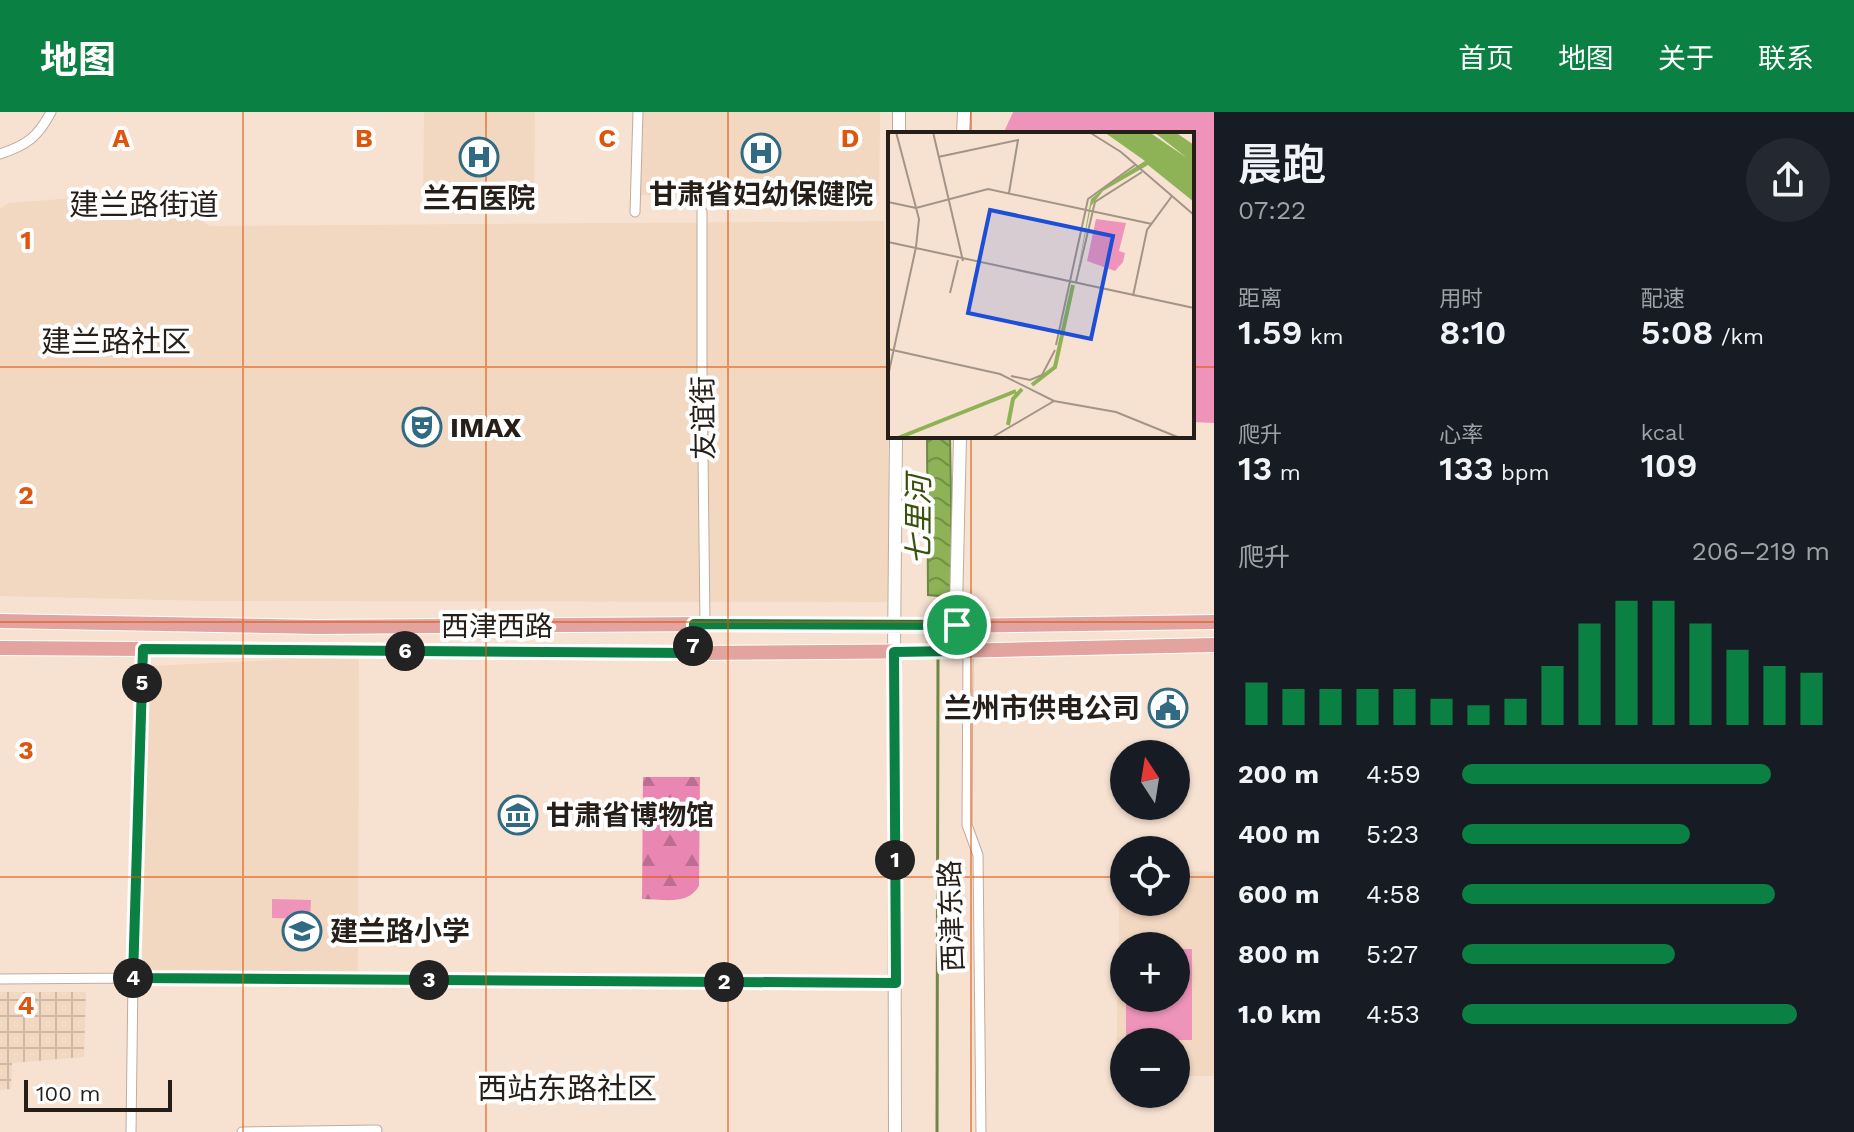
<!DOCTYPE html>
<html lang="zh">
<head>
<meta charset="utf-8">
<style>
  :root { --surface:#171b24; --page:#242831; --text:#f1f3f6; --muted:#9ea1a6; --accent:#0b8043 }
  body { margin:0; font-family:"Work Sans","Noto Sans SC",sans-serif; background:var(--page); color:var(--text); height:100vh; display:flex; flex-direction:column; font-size:30px; white-space:nowrap }
  * { box-sizing:border-box; margin:0 }
  p { font-size:26px; color:var(--muted) }
  .icon { flex:none; width:44px; height:44px; fill:none; stroke:currentColor; stroke-width:2; stroke-linecap:round; stroke-linejoin:round }
  .map { position:relative; flex:1; overflow:hidden }
  .sheet { display:flex; flex-direction:column; background:var(--surface); width:640px }
  .sheet>* { flex:none }
  .needle { width:52px; rotate:348deg }
  .tools { position:absolute; left:1110px; top:628px; display:grid; gap:16px }
  .tools a { display:grid; place-items:center; width:80px; height:80px; border-radius:50%; background:var(--surface); box-shadow:0 2px 6px #0004; font-size:40px }
  .scale { position:absolute; left:24px; bottom:20px; width:148px; box-sizing:border-box; padding-left:8px; border:4px solid #261f19; border-top:0; font-size:22px; line-height:28px; white-space:nowrap; color:#261f19; -webkit-text-stroke:6px #fff; paint-order:stroke }
  .pin { position:absolute; display:grid; place-items:center; width:68px; height:68px; color:#fff; margin:-34px; border:4px solid #fff; border-radius:50%; box-shadow:0 2px 8px #0007 }
  .km { position:absolute; width:40px; height:40px; margin:-20px; border-radius:50%; background:#222; color:#fff; font-size:22px; line-height:40px; text-align:center }
  .round { display:grid; place-items:center; flex:none; width:84px; height:84px; border-radius:42px; background:var(--page) }
  .headline { display:flex; align-items:center; justify-content:space-between; height:136px; padding:0 24px }
  h1 { font-size:44px; font-weight:600; line-height:60px }
  .figures { display:grid; grid-template-columns:repeat(3,1fr); gap:12px; height:136px; padding:8px 24px }
  .figures div { display:grid; align-content:center }
  .figures b { font-size:34px; font-weight:600 }
  .figures small { font-size:22px; font-weight:400 }
  .figures p { font-size:22px }
  .chart { height:224px; padding:16px 24px }
  .chart p { display:flex; justify-content:space-between }
  .chart svg { width:100%; height:144px; margin-top:8px; stroke:var(--accent); stroke-width:6 }
  ul { padding:0 24px; list-style:none; font-size:26px }
  li { display:grid; grid-template-columns:128px 96px 1fr; align-items:center; height:60px }
  li i { height:20px; border-radius:10px; background:var(--accent) }
  header { display:flex; align-items:center; gap:48px; box-sizing:border-box; height:112px; padding:0 40px; background:var(--accent); color:#fff }
  header strong { font-size:38px }
  nav { display:flex; gap:44px; margin-inline-start:auto; font-size:28px }
  main { display:flex; flex:1; min-height:0 }
  .map>svg:first-child { display:block }
  .built { fill:#f2d7c1; fill-rule:evenodd }
  .industrial { fill:url(#industrial-grid) }
  .green { fill:#ee94ba }
  .forest { fill:url(#forest-firs) }
  .water { fill:url(#water-waves); stroke:#6e8744; stroke-width:2 }
  .lines { fill:none; stroke-linecap:round; stroke-linejoin:round }
  .stream { stroke:#6e8744; stroke-width:3 }
  .street-casing { stroke:#c0ac9d; stroke-width:11 }
  .secondary-casing { stroke:#c0ac9d; stroke-width:14 }
  .primary-casing { stroke:#fff; stroke-width:16 }
  .street { stroke:#fff; stroke-width:9 }
  .secondary { stroke:#fff; stroke-width:12 }
  .primary { stroke:#e3a39e; stroke-width:14 }
  .route-casing { stroke:#fff; stroke-width:16 }
  .route { stroke:#0b8043; stroke-width:10 }
  .grid { fill:none; stroke:#de560d; stroke-width:2; stroke-opacity:0.55 }
  .labels { text-anchor:middle; stroke-width:8; stroke-linejoin:round; paint-order:stroke }
  .poi-label { font-size:28px; font-weight:bold; fill:#261f19; stroke:#fff; text-anchor:start }
  .street-label { font-size:28px; fill:#261f19; stroke:#fff }
  .neighbourhood-label { font-size:30px; fill:#261f19; stroke:#fff }
  .water-label { font-size:30px; font-style:italic; fill:#3a510e; stroke:#fff }
  .inset-river { fill:none; stroke:#8db356; stroke-width:4 }
  .inset-road { fill:none; stroke:#a39488; stroke-width:2 }
  .view { fill:#1d4ed8; fill-opacity:0.15; stroke:#1d4ed8; stroke-width:4 }
  .inset-edge { fill:none; stroke:#261f19; stroke-width:4 }
  .grid-label { font-size:26px; text-anchor:middle; font-weight:bold; fill:#de560d; stroke:#fff; stroke-width:8; stroke-linejoin:round; paint-order:stroke }
</style>
</head>
<body>
<header>
<strong>地图</strong>
<nav><a>首页</a><a>地图</a><a>关于</a><a>联系</a></nav>
</header>
<main>
<div class="map">
<svg width="1214" height="1020" viewBox="0 0 1214 1020">
  <defs>
    <pattern id="industrial-grid" width="8" height="8" patternUnits="userSpaceOnUse" patternTransform="scale(2)"><rect width="8" height="8" fill="#f2d7c1"/><path d="M0 4h8M4 0v8" fill="none" stroke="#cfb8a5"/></pattern>
    <pattern id="forest-firs" width="22" height="20" patternUnits="userSpaceOnUse" patternTransform="scale(2)"><rect width="22" height="20" fill="#e987b2"/><path d="M5 1l3.5 6h-7zM16 11l3.5 6h-7z" fill="#bd6e90"/></pattern>
    <pattern id="water-waves" width="16" height="10" patternUnits="userSpaceOnUse" patternTransform="scale(2)"><rect width="16" height="10" fill="#8db356"/><path d="M0 5q4-4 8 0t8 0" fill="none" stroke="#739146"/></pattern>
  </defs>
  <rect width="100%" height="100%" fill="#f7e2d2"/>
  <path class="built" d="M424,0H535L534,91H423Z
    M642,0H880L879,84L641,83Z
    M155,80L210,114L884,109L891,490L208,489L0,484V96L9,91Z
    M359,544L358,860L133,866L148,554Z
    M1120,746H1124V790H1176V759L1214,760V964H1176V930H1124V963H1116ZM1124,834H1176V886H1124Z"/>
  <path class="industrial" d="M0,880H86L84,945L12,951L11,977L0,978Z"/>
  <path class="green" d="M1013,0H1214V311L1192,310V22H1003Z
    M272,787L311,788L310,807L272,806Z
    M1176,837H1192V928H1126V886H1176Z"/>
  <path class="forest" d="M643,665H700L699,774C687,794 664,787 642,787Z"/>
  <path class="water" d="M927,324H950L952,444L950,485L928,483Z"/>
  <g class="lines">
    <path class="stream" d="M938,508L939,484
      M938,536V520
      M937,1020L938,544"/>
    <defs>
      <path id="street" d="M0,42C27,33 38,25 51,0
        M635,100L638,0
        M702,100V261L705,512
        M968,539L967,713L978,743L981,1020
        M0,867L133,866L896,871
        M131,1020L133,866L143,537
        M242,1020L377,1018"/>
      <path id="secondary" d="M899,22V0
        M963,22L964,0
        M955,539L960,324
        M895,1020L894,540L896,324"/>
      <path id="primary" d="M0,509L317,515L705,512L946,514L1214,510
        M0,536L693,541L955,539L1214,533"/>
    </defs>
    <use href="#street" class="street-casing"/>
    <use href="#secondary" class="secondary-casing"/>
    <use href="#primary" class="primary-casing"/>
    <use href="#street" class="street"/>
    <use href="#secondary" class="secondary"/>
    <use href="#primary" class="primary"/>
  </g>
  <g class="lines">
    <defs>
      <path id="route" d="M694,512L957,513L955,539L894,540L896,871L133,866L143,537L693,541Z"/>
    </defs>
    <use href="#route" class="route-casing"/>
    <use href="#route" class="route"/>
  </g>
  <path class="grid" d="M243,0V1020M486,0V1020M728,0V1020M971,0V22M0,255H890M1192,255H1214M971,324V1020M0,510H1214M0,765H1124M1176,765H1214"/>
  <defs>
    <symbol id="hospital-ring" viewBox="-11 -11 22 22"><circle r="9.5" fill="#fff" stroke="#306a83" stroke-width="1.5"/><path d="M-5-5h3v3.5h4V-5h3V5h-3V1.5h-4V5h-3Z" fill="#306a83"/></symbol>
    <symbol id="theatre-ring" viewBox="-11 -11 22 22"><circle r="9.5" fill="#fff" stroke="#306a83" stroke-width="1.5"/><path d="M-5-5.5Q0-4 5-5.5V0Q5 5 0 6Q-5 5-5 0ZM-3.3-2.5H-1v1.5H-3.3ZM1-2.5H3.3v1.5H1ZM-2.8 1Q0 5.5 2.8 1Z" fill="#306a83"/></symbol>
    <symbol id="civic-ring" viewBox="-11 -11 22 22"><circle r="9.5" fill="#fff" stroke="#306a83" stroke-width="1.5"/><path d="M-.6-6.5H3V-4.5H.6V-3L4-1V1h2V6H-6V1h2V-1L-.6-3ZM-1.2 2.5V6h2.4V2.5Z" fill="#306a83"/></symbol>
    <symbol id="museum-ring" viewBox="-11 -11 22 22"><circle r="9.5" fill="#fff" stroke="#306a83" stroke-width="1.5"/><path d="M0-6L6-3V-2H-6V-3ZM-5-1h2V3h-2ZM-1-1h2V3h-2ZM3-1h2V3H3ZM-6 4H6V6H-6Z" fill="#306a83"/></symbol>
    <symbol id="school-ring" viewBox="-11 -11 22 22"><circle r="9.5" fill="#fff" stroke="#306a83" stroke-width="1.5"/><path d="M0-5L7-2L0 1L-7-2ZM-4 1L0 2.5L4 1V4Q0 6-4 4Z" fill="#306a83"/></symbol>
  </defs>
  <g fill-rule="evenodd">
    <use href="#hospital-ring" x="739" y="19" width="44" height="44"/>
    <use href="#hospital-ring" x="457" y="23" width="44" height="44"/>
    <use href="#theatre-ring" x="400" y="293" width="44" height="44"/>
    <use href="#civic-ring" x="1146" y="574" width="44" height="44"/>
    <use href="#museum-ring" x="496" y="681" width="44" height="44"/>
    <use href="#school-ring" x="280" y="797" width="44" height="44"/>
  </g>
  <g class="labels">
    <g class="poi-label">
      <text x="761" y="92" text-anchor="middle">甘肃省妇幼保健院</text>
      <text x="479" y="96" text-anchor="middle">兰石医院</text>
      <text x="450" y="325">IMAX</text>
      <text x="1140" y="606" text-anchor="end">兰州市供电公司</text>
      <text x="546" y="713">甘肃省博物馆</text>
      <text x="330" y="829">建兰路小学</text>
    </g>
    <g class="street-label">
      <text transform="translate(703 306) rotate(-91)" y="10">友谊街</text>
      <text x="497" y="524">西津西路</text>
      <text transform="translate(951 804) rotate(-92)" y="10">西津东路</text>
    </g>
    <g class="neighbourhood-label">
      <text x="144" y="103">建兰路街道</text>
      <text x="116" y="240">建兰路社区</text>
      <text x="567" y="987">西站东路社区</text>
    </g>
    <g class="water-label">
      <text transform="translate(919 408) rotate(-90)" y="10">七里河</text>
    </g>
  </g>
  <g transform="translate(888 20)">
    <rect width="306" height="306" fill="#f7e2d2"/>
    <path d="M208,87L238,91L231,119L237,121L235,130L227,139L199,129Z" fill="#ee94ba"/>
    <path d="M216,0H261L299,26L266,0H287L306,13V70L260,33L215,59L203,74L188,148L203,67L222,51L257,29Z" fill="#8db356"/>
    <path class="inset-river" d="M245,0L295,37L300,60H306M144,253L167,235L185,153M120,293L125,267L134,257M10,306L128,259"/>
    <path class="inset-road" d="M8,0L31,87L28,115M45,0L75,129M201,0L233,20L306,83M50,25L130,8L121,61M0,70L28,76L100,57L264,92M0,110L306,176M188,150L207,70L254,40M62,161L70,128M245,164L259,98L284,64M168,213L200,67L247,33M0,217L112,242L166,269L228,280L292,306M0,244L28,115M123,244L142,248L154,243L167,218M103,306L166,269"/>
    <path class="view" d="M102,78L225,104L203,207L80,181Z"/>
    <rect width="306" height="306" class="inset-edge"/>
  </g>
  <g class="grid-label">
    <text x="121" y="35">A</text>
    <text x="364" y="35">B</text>
    <text x="607" y="35">C</text>
    <text x="850" y="35">D</text>
    <text x="26" y="137">1</text>
    <text x="26" y="392">2</text>
    <text x="26" y="647">3</text>
    <text x="26" y="902">4</text>
  </g>
</svg>
<div class="tools">
<a><svg class="needle" viewBox="-14 -14 28 28"><path d="M0-13l5 13h-10z" fill="#e53935"/><path d="M0 13l5-13h-10z" fill="#9ea1a6"/></svg></a>
<a><svg class="icon" aria-label="locate" viewBox="0 0 24 24"><circle cx="12" cy="12" r="6"/><path d="M12 2v4M12 18v4M2 12h4M18 12h4"/></svg></a>
<a>+</a>
<a>−</a>
</div>
<div class="scale">100 m</div>
<div class="pin" style="left:957px;top:513px;background:#1e9e55"><svg class="icon" aria-label="arrive" viewBox="0 0 24 24"><path d="M6 21V4h12l-3 4 3 4H6"/></svg></div>
<b class="km" style="left:895px;top:748px">1</b>
<b class="km" style="left:724px;top:870px">2</b>
<b class="km" style="left:429px;top:868px">3</b>
<b class="km" style="left:133px;top:866px">4</b>
<b class="km" style="left:142px;top:571px">5</b>
<b class="km" style="left:405px;top:539px">6</b>
<b class="km" style="left:693px;top:534px">7</b>
</div>
<section class="sheet">
<div class="headline"><div><h1>晨跑</h1><p>07:22</p></div><a class="round"><svg class="icon" aria-label="share" viewBox="0 0 24 24"><path d="M12 15V3M7 8l5-5 5 5M5 13v7h14v-7"/></svg></a></div>
<div class="figures">
<div><p>距离</p><b>1.59<small> km</small></b></div>
<div><p>用时</p><b>8:10</b></div>
<div><p>配速</p><b>5:08<small> /km</small></b></div>
</div>
<div class="figures">
<div><p>爬升</p><b>13<small> m</small></b></div>
<div><p>心率</p><b>133<small> bpm</small></b></div>
<div><p>kcal</p><b>109</b></div>
</div>
<div class="chart"><p><span>爬升</span>206–219 m</p>
<svg viewBox="0 0 160 44" preserveAspectRatio="none"><path d="M5 44V31M15 44V33M25 44V33M35 44V33M45 44V33M55 44V36M65 44V38M75 44V36M85 44V26M95 44V13M105 44V6M115 44V6M125 44V13M135 44V21M145 44V26M155 44V28"/></svg>
</div>
<ul>
<li><b>200 m</b>4:59<i style="width:84%"></i></li>
<li><b>400 m</b>5:23<i style="width:62%"></i></li>
<li><b>600 m</b>4:58<i style="width:85%"></i></li>
<li><b>800 m</b>5:27<i style="width:58%"></i></li>
<li><b>1.0 km</b>4:53<i style="width:91%"></i></li>
</ul>
</section>
</main>
</body>
</html>
